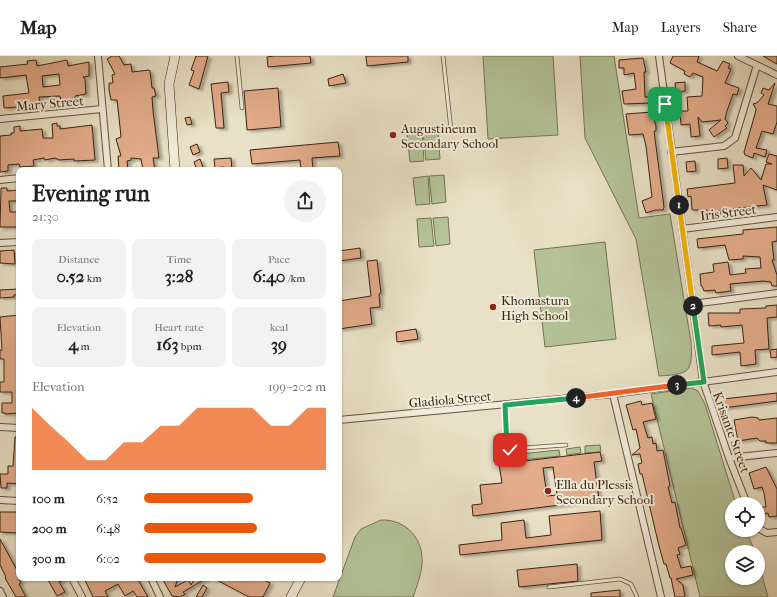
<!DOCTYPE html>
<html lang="en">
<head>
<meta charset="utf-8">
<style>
  :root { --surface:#fff; --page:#f2f2f2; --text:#202124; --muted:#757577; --line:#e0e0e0; --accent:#ea580c }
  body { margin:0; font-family:"IM FELL French Canon",serif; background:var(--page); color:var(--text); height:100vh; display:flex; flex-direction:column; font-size:15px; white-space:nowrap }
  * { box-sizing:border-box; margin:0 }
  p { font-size:13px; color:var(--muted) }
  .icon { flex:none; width:22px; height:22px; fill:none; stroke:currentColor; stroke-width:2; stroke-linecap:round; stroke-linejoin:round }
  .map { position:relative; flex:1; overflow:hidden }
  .drawer { position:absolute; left:16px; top:111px; width:326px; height:414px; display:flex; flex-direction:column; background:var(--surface); border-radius:8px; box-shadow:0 1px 3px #0004 }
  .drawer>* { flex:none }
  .tools { position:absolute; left:725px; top:441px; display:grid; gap:8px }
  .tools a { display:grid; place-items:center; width:40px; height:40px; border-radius:50%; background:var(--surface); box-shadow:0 1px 3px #0004; font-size:20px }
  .pin { position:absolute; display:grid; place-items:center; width:34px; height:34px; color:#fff; margin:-17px; border-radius:8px; box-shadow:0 2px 6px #0006 }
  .km { position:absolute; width:20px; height:20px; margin:-10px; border-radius:50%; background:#222; color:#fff; font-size:11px; line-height:20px; text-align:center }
  .round { display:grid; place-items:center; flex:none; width:42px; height:42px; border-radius:21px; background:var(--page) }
  .summary { display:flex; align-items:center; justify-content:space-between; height:68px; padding:0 16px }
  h1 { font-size:22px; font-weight:700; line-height:30px }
  .metrics { display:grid; grid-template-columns:repeat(3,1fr); gap:6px; height:68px; padding:4px 16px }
  .metrics div { display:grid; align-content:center; border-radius:8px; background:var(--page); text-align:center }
  .metrics b { font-size:17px; font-weight:700 }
  .metrics small { font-size:11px; font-weight:400 }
  .metrics p { font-size:11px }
  .chart { height:112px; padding:8px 16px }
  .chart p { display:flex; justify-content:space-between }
  .chart svg { width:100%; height:72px; margin-top:4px; fill:var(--accent); opacity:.7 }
  ul { padding:0 16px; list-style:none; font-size:13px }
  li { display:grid; grid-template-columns:64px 48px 1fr; align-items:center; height:30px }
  li i { height:10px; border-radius:5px; background:var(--accent) }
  header { display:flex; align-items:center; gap:24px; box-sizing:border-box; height:56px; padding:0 20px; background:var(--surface); border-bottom:1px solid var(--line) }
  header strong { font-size:19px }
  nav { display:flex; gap:22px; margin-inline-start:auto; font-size:14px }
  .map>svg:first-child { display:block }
  .green { fill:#b4c398; stroke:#767353 }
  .building { fill:#e3ac8b; stroke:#39230e; fill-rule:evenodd; filter:url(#shadow) }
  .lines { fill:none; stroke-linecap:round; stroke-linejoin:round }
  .lane-casing { stroke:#65523c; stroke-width:4.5 }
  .street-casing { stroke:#65523c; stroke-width:8 }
  .secondary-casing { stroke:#39230e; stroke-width:10 }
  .lane { stroke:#f1ecdb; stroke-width:3 }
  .street { stroke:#f1ecdb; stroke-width:6 }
  .secondary { stroke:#f1ecdb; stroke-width:9 }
  .split-1-casing { stroke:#fff; stroke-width:8 }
  .split-2-casing { stroke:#fff; stroke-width:8 }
  .split-3-casing { stroke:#fff; stroke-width:8 }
  .split-4-casing { stroke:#fff; stroke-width:8 }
  .split-5-casing { stroke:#fff; stroke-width:8 }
  .split-1 { stroke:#f5b400; stroke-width:5 }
  .split-2 { stroke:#f5b400; stroke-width:5 }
  .split-3 { stroke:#22a559; stroke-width:5 }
  .split-4 { stroke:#f0652b; stroke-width:5 }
  .split-5 { stroke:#22a559; stroke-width:5 }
  .poi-dot { fill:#8f2418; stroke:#f1ecdb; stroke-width:1.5 }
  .labels { text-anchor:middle; stroke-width:4; stroke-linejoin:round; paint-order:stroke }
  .street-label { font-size:13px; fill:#39230e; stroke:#f1ecdb }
  .poi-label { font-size:13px; fill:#39230e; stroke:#f1ecdb; text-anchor:start }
</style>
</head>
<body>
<header>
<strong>Map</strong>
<nav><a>Map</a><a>Layers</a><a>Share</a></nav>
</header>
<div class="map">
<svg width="777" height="541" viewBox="0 0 777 541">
  <defs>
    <filter id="shadow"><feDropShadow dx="3.5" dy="2" stdDeviation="1" flood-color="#0004"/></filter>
  </defs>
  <rect width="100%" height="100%" fill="#e9e1c7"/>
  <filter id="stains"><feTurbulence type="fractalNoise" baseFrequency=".005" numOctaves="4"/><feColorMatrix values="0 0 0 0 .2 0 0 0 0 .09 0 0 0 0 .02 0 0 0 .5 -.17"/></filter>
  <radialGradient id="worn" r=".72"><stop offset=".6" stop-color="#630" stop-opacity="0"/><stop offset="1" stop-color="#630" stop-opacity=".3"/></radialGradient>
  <path class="green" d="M483,0H553L558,79L488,83Z
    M580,0H614L639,162L670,158L691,286C693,317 689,318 659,320L636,183L585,82Z
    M438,75L440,103L426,104L423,77Z
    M422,77L424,105L410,106L407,78Z
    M444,119L446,146L432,148L429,120Z
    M428,120L430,148L416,149L413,122Z
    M448,161L450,188L436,190L433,162Z
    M431,162L434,190L419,191L417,163Z
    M605,186L616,283L545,291L534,194Z
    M691,332L698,335L705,348L736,448H732V474H746L755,496H732V522H758V505L768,541H700L651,338Z
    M600,389L601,396L585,397V390Z
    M580,391L581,397L567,399L566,393Z
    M559,394L560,400L521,404L520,398Z
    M381,464C406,463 424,483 422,508C421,519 417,530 413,541H333L355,481L361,473Z"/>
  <path class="building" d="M112,0H119L124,9L131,8L132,16L149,14L150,15L152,32H154L156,40L152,41L153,55L159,102H153L155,114H143L141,103L131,102V104L127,105L128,114H119L118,100H121L116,83L121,81L120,71L117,44H111L109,34V27H113L112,19L115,18L107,3Z
    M196,0H208L199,33L189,29L194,15L191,14Z
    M274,0H310L311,7L268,11L267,1Z
    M366,0H408V6L367,10Z
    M673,0H699L697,6L717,15L723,5L730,8L728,12L731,13L725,27L739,32L737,39L733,38L727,55L725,63L728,67L725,70L727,72L714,81L709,74L721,64L702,66L698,61L700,80L691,81L690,68L681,69L680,55H688L687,41L702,40L703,21L693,17L690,21L684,18L685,15L670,7Z
    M763,0H777V8Z
    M643,2L646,16H644L645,41H649L650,47L624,48L622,35L636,33L634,17L624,19V12H619V4Z
    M36,4L37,10L67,4L68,10L89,6V20L83,21L85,23L86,38L75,40V44L61,45L60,40L39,41L40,49L4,52L3,40L29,37L26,19L0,22V11L28,8L27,5ZM59,18L60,29L43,31L42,20Z
    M343,18L346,27L329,30L328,23Z
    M228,26L229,36L221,37L224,72H216L211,28Z
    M685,26V35L676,36L675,27Z
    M775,27L768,48L777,50V66L773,78L762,75L756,92L767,94L765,101L754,97L753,102L745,99L744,96L755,58L756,53L753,48L757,47L764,39L761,37L763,32L769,34Z
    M278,32L281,71L247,74L244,35Z
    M652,56L656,70V75H654L664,151L663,154H655L646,157L642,145L652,141L646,90L643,78L629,79L626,58Z
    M190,61L192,68L187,69L185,62Z
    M57,67V70H60V73L92,69L95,104L74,105V103L59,104L55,102L45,104L44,102L33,104L34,110L20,111L19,108L8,109V115L0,116V80L11,79V77H14V71L20,70V75L42,73L43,82H53L52,68Z
    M338,86L340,100L312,102L313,114H301L300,104L252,108L250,94Z
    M197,88L200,96L193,99L190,91Z
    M769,98L777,100V134L763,129L767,149L720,154L721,159L713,160L712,156L707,157V154H692L691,140L688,141L687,133L735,127L733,109H743L744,120L751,112L761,124L766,108H772L766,106Z
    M231,102L232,114H224V111L215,112L214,103Z
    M727,102L728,112L718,113V103Z
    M200,103L204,114H197L194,106Z
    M695,105L696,115L687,116L686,106Z
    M1,132H7V135L19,134V145H9L10,156H19V171H0Z
    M777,171V185L772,186L774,204H772L777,219V230H772L771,226L763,225L730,228L731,235L716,237L715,234L704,235L702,230H701L700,218L714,216L713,208L728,206L730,219L746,217L745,213L761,212L760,201L743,200V203L729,204L725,189L698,192L697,183L743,178V174Z
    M360,192L361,202L339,205V195Z
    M14,194L15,208L0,207V195Z
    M377,204L381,237L379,238L380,251L370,252L372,268L339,273V245L371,240L367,205Z
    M19,233V238L14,239V241L0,242V234Z
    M777,249V261L767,262L769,293L755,294L756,308L741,310L740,296L712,299V290L744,287L742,269L721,271V269L709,270L708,257H740V253L766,252V250Z
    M19,259V357L5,358V357H2V347H12V336H0V326H4V303H0V294H2L0,261Z
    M416,273L418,283L397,286L396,276Z
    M777,293V301L771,302L770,294Z
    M777,337V345L723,352V343Z
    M641,345L642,349L652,347L656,363L643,366L648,382L652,381L653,388L656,387L657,395L663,394L670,430L668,431L672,447L675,446L680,472H681L686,489L678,492L680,498L677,499L681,512L691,510L693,519L676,523L683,529L685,541H675L671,522H670L666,508H664L659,490L642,418H640L638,408L642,407L640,398L632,399L640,392L636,373L633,374L626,349Z
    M752,361L758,362L759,364L777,362V387H766V385H760L757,382L738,385L734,364Z
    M15,381H19V428L7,427V432H1L0,418H8V410H13Z
    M600,396L602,405L594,406L599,444L473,460L472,449L482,448L480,429L502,427L499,408ZM553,411L557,439L547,440L543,412Z
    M766,411L777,433V460L769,461L768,457L760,458L758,451H766L764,437L762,431L754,433L749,417Z
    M600,455L602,484L460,499L459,489L502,484L501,467L524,464L526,482L551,479L549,460Z
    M0,456H17L18,477L0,476Z
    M0,483L18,516L16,517L21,527L19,528L26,541H16L5,522L6,521L0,509Z
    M577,508L578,525L519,531L517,514Z
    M47,522H68L59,526L65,536L57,540Z
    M84,522H137L148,541H137L133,535L125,540L118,528L105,535L108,541H93Z
    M162,522H178L175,531L188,524L191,529L195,522H207L183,536L185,538L180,541L172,540Z
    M213,522H260L270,527L263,541H249Z
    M203,529L207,532L202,541H196Z
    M620,534V541H591V537Z"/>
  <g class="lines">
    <defs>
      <path id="lane" d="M237,0L242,52
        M443,0L451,74
        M505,349L508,393L566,389
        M549,531L620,523L631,528L637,541"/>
      <path id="street" d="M98,0L108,114
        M659,0L703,325L729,402L747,448
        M738,0L777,19
        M0,63L102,53
        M671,96L724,90L735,82L757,9
        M0,124L19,122
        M682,173L777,161
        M0,187L19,186
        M692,248L777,237
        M613,338L661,541
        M339,364L613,338L777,316
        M0,371L19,372
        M729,402L777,397
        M0,444L19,445
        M758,472L767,477L777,476
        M72,522L82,541
        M151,522L160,541
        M0,535L3,541"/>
      <path id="secondary" d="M175,114L169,28L175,0
        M291,541L301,522"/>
    </defs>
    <use href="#lane" class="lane-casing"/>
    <use href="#street" class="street-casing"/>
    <use href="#secondary" class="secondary-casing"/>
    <use href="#lane" class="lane"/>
    <use href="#street" class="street"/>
    <use href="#secondary" class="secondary"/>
  </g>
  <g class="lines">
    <defs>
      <path id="split-1" d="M665,48L679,149"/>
      <path id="split-2" d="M679,149L693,250"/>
      <path id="split-3" d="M677,329L704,326L693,250"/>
      <path id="split-4" d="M576,342L677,329"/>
      <path id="split-5" d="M510,394L507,391L505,349L576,342"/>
    </defs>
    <use href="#split-1" class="split-1-casing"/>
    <use href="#split-2" class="split-2-casing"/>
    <use href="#split-3" class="split-3-casing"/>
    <use href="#split-4" class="split-4-casing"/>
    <use href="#split-5" class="split-5-casing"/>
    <use href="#split-1" class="split-1"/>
    <use href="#split-2" class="split-2"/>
    <use href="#split-3" class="split-3"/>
    <use href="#split-4" class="split-4"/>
    <use href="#split-5" class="split-5"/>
  </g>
  <g class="poi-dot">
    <circle cx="393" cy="79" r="4"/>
    <circle cx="493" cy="251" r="4"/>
    <circle cx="548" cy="435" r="4"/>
  </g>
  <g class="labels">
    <g class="street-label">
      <text transform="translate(50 47) rotate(-5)" y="5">Mary Street</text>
      <text transform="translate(728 156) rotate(-7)" y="5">Iris Street</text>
      <text transform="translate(450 343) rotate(-5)" y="5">Gladiola Street</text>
      <text transform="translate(732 376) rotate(70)" y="5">Krisante Street</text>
    </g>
    <g class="poi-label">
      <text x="401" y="77">Augustineum<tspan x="401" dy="15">Secondary School</tspan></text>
      <text x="501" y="249">Khomastura<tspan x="501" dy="15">High School</tspan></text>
      <text x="556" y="433">Ella du Plessis<tspan x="556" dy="15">Secondary School</tspan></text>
    </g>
  </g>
  <rect width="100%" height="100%" filter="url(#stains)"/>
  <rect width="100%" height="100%" fill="url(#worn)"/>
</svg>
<div class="tools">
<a><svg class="icon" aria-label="locate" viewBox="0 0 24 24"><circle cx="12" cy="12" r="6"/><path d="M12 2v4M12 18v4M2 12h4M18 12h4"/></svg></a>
<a><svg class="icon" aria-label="layers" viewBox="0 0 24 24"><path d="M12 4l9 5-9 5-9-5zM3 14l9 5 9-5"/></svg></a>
</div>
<div class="pin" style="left:665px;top:48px;background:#1e9e55"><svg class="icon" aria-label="arrive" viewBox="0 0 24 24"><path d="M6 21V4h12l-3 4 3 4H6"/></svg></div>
<div class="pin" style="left:510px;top:394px;background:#d93025"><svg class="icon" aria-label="check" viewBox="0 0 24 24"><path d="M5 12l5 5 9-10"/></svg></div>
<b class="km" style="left:679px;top:149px">1</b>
<b class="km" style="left:693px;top:250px">2</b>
<b class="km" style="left:677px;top:329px">3</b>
<b class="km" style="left:576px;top:342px">4</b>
<section class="drawer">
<div class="summary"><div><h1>Evening run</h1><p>21:30</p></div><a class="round"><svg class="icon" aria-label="share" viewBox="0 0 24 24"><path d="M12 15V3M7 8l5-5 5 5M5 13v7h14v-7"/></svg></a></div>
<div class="metrics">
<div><p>Distance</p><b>0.52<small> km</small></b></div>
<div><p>Time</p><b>3:28</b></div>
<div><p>Pace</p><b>6:40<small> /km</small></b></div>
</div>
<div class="metrics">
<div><p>Elevation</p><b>4<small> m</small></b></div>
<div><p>Heart rate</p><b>163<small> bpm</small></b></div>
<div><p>kcal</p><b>39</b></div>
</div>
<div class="chart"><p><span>Elevation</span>199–202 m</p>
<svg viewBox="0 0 160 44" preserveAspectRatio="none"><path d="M0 44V6L10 17L20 27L30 38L40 38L50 27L60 27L70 17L80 17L90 6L100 6L110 6L120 6L130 17L140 17L150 6L160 6V44z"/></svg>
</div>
<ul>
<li><b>100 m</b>6:52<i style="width:60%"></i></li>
<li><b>200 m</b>6:48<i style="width:62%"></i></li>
<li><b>300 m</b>6:02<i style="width:100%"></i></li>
</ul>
</section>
</div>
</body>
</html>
